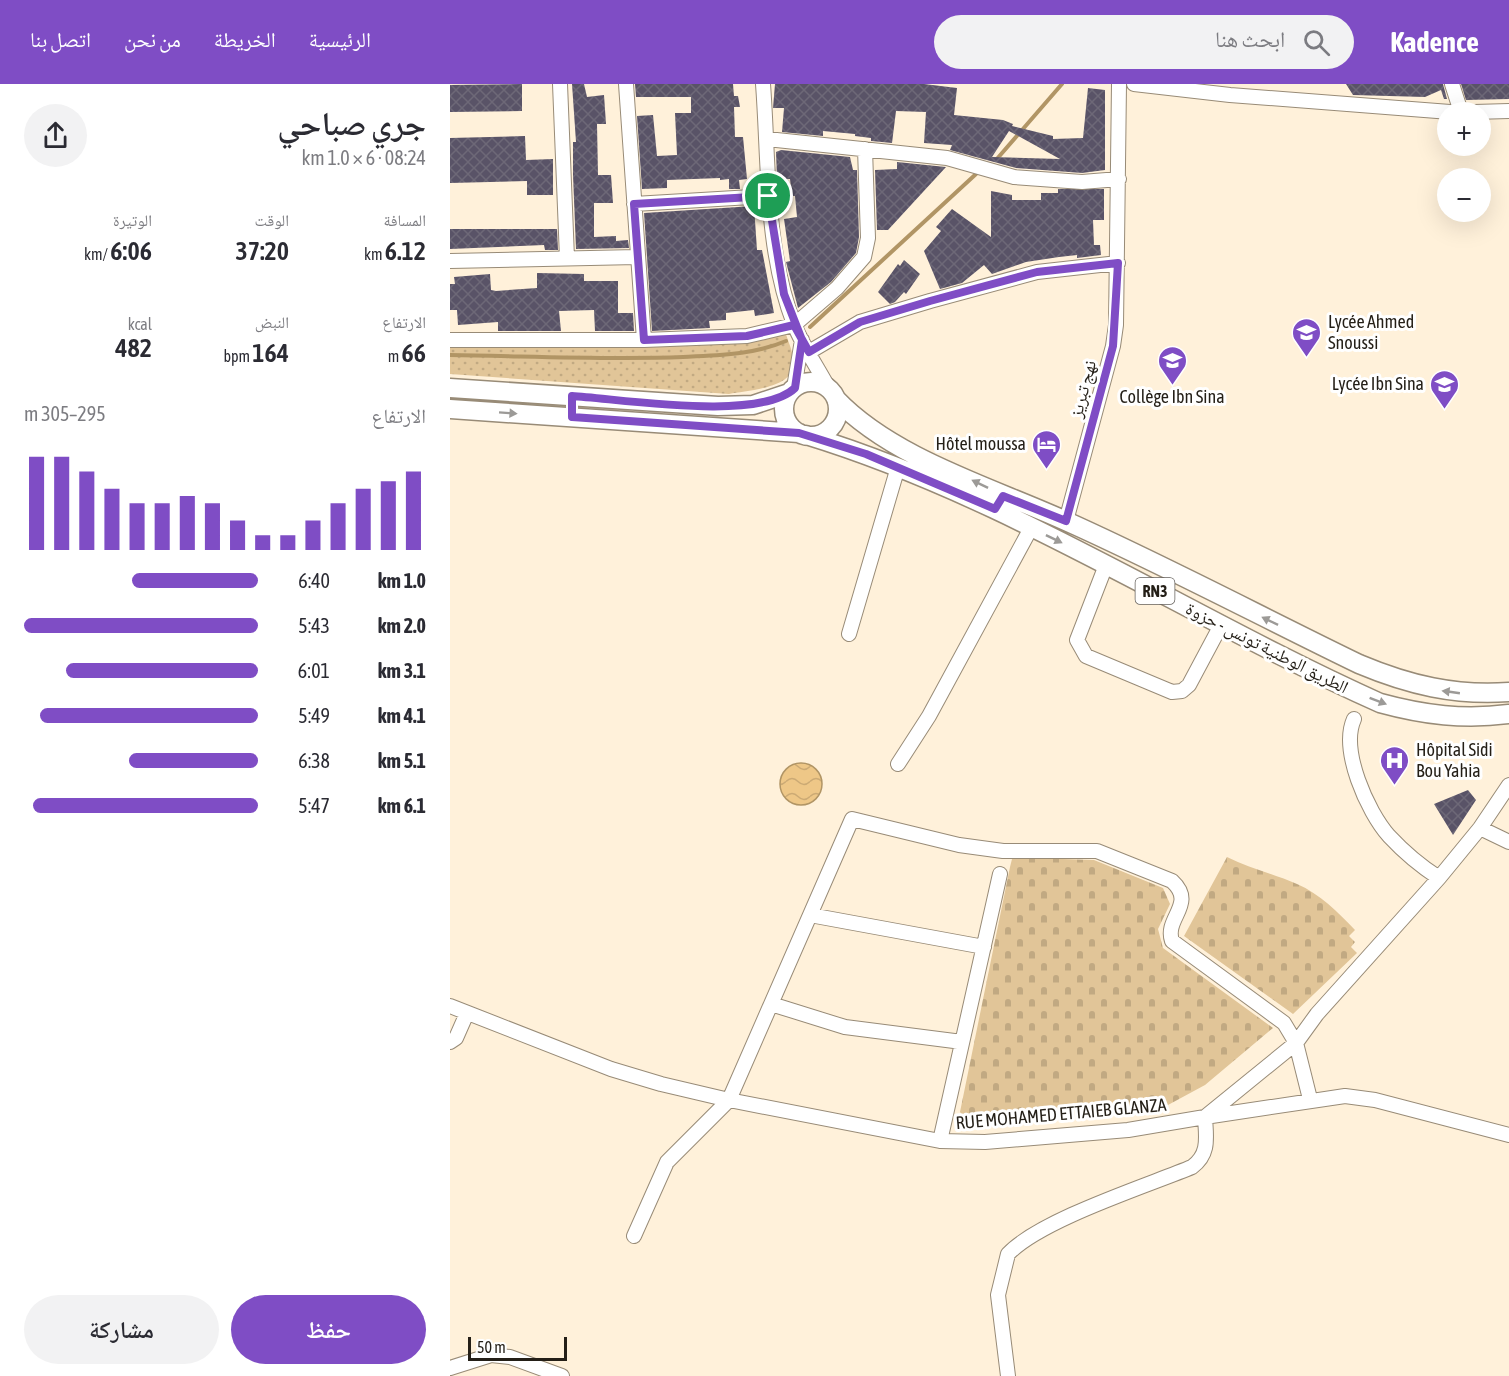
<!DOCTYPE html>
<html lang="ar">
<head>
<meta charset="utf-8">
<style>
  :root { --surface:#fff; --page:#f2f2f3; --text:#2b2b33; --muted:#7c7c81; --accent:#7f4dc5 }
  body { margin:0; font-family:"Asap Condensed","Noto Naskh Arabic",sans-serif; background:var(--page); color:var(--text); direction:rtl; height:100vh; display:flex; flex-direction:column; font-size:22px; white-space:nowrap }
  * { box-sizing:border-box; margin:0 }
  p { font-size:20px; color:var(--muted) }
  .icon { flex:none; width:33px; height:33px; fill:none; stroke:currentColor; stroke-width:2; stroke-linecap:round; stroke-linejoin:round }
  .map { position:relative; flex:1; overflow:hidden; direction:ltr }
  .panel { display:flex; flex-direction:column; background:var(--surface); width:450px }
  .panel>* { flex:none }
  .buttons { position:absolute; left:987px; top:18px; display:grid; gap:12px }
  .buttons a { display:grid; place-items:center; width:54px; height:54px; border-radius:50%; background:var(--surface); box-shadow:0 6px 24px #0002; font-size:30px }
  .scale { position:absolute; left:18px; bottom:15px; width:99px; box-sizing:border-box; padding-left:6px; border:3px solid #241f17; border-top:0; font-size:16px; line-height:21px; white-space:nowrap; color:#241f17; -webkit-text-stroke:4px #fff; paint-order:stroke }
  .pin { position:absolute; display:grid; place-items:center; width:51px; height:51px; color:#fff; margin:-26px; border:3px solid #fff; border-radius:50%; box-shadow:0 2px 6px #0007 }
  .round { display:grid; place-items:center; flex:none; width:63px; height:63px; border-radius:32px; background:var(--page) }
  .summary { display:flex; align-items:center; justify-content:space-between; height:102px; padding:0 24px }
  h1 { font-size:33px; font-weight:600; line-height:45px }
  .metrics { display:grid; grid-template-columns:repeat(3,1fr); gap:9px; height:102px; padding:6px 24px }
  .metrics div { display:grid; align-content:center }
  .metrics b { font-size:26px; font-weight:600 }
  .metrics small { font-size:16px; font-weight:400 }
  .metrics p { font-size:16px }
  .chart { height:168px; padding:12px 24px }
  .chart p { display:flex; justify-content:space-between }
  .chart svg { width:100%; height:108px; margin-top:6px; stroke:var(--accent); stroke-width:6 }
  .button { display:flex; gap:12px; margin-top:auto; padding:12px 24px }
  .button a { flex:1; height:69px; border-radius:36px; background:var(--accent); color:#fff; font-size:24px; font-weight:600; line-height:69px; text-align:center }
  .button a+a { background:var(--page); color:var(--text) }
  ul { padding:0 24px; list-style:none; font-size:20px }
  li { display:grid; grid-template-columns:96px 72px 1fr; align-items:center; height:45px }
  li i { height:15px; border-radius:8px; background:var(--accent) }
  header { display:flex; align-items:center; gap:36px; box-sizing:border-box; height:84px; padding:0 30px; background:var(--accent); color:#fff }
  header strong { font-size:28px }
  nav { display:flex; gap:33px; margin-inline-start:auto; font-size:21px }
  .search { width:420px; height:54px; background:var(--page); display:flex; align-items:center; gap:15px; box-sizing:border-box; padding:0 21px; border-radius:33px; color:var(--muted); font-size:22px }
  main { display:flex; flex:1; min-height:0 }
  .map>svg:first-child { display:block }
  .cemetery { fill:url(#cemetery-stones) }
  .park { fill:url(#park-dots) }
  .water { fill:url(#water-waves); stroke:#b19565; stroke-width:1.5 }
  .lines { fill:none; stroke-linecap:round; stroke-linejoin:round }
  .stream { stroke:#b19565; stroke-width:4 }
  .building { fill:url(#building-cross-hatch); fill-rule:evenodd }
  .minor-casing { stroke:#988b77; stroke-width:16 }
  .major-casing { stroke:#988b77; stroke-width:21 }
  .minor { stroke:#fff; stroke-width:14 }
  .major { stroke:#fff; stroke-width:18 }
  .oneway { fill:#9c9a97 }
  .route-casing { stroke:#fff; stroke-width:12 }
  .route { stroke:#7f4dc5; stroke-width:8 }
  .labels { text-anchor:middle; stroke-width:6; stroke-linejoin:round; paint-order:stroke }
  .shield { fill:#fff; stroke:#66625d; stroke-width:1.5 }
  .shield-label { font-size:16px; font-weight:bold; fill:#241f17 }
  .poi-label { font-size:18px; fill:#241f17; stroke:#fff; text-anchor:start }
  .street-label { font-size:18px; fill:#241f17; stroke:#fff }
</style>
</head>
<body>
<header>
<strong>Kadence</strong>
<div class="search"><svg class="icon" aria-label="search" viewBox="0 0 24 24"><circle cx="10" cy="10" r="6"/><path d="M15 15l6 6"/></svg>ابحث هنا</div>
<nav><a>الرئيسية</a><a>الخريطة</a><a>من نحن</a><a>اتصل بنا</a></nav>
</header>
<main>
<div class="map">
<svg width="1059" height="1292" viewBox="0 0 1059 1292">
  <defs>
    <pattern id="cemetery-stones" width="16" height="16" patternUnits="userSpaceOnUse" patternTransform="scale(1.5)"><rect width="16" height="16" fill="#e1c598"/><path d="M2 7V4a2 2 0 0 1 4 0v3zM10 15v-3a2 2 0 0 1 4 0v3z" fill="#c1a982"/></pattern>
    <pattern id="park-dots" width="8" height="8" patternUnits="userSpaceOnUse" patternTransform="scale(1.5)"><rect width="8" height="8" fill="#e1c598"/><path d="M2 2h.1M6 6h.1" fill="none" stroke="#c1a982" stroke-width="1.8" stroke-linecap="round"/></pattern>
    <pattern id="water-waves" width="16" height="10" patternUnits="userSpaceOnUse" patternTransform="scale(1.5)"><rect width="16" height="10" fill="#eec787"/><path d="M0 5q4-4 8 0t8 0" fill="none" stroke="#ccaa74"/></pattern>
    <pattern id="building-cross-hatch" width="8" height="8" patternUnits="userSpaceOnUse" patternTransform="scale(1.5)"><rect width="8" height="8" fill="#595367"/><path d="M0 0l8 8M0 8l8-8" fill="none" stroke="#6d6877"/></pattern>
  </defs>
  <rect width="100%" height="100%" fill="#fff1da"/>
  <path class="cemetery" d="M777,773C799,784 824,790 847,800C870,810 888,828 905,846L899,852L905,858L901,863L907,869L843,930L734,852Z
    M582,774L644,776L713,804L720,820L708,845L713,864L823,944L755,1001L718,1021L515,1034L510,1028L560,783L562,775Z"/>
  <path class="park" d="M335,247C338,258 346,273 343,284C339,304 296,307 279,310L0,290V261Z"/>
  <path class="water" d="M330 700a21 21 0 1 1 42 0a21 21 0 1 1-42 0Z"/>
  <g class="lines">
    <path class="stream" d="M546,76L612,0
      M360,243L526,90
      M0,271C78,272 155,276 233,273C268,271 303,271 336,257"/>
  </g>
  <path class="building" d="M72,0V27L0,28V1Z
    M122,0H134L137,13L154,11L156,40H147L148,91H161L163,119H144V153L166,152V157L178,156L179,164L126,165L123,91V58H126Z
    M185,0H283L284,12H288L290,23H284L285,53H293L297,95L289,96L290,105H279V95L270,96V94L217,96V104L192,105L187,32L203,31L207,72L227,71L225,29H241V13H186Z
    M325,0H474L507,4L504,31L553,36L563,40L562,42L603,52V55L633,54L638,4L655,6V86L632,89L566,84L500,66L502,61L474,59L476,28L446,27L442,59L421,57V54L405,52V50L373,47V52L332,48L334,24H323ZM559,47L610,75L542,73Z
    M896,0H993L997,15H994L991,6L975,13L903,11Z
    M1011,0H1059V15L1016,16Z
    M75,52L76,76L103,75V111H77V97L0,99V54Z
    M331,66L400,73L403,86H407L409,153L406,169L381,198L348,224L336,178L340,177L334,135L347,133L345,112H342L340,95H327L326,68Z
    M447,78L496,83L438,146H427L425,86L447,85Z
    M608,105H654V136H643L644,161H650L651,171L627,174V171L609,173L576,178L542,190L534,181L512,199L490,205L474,167L491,147L486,143L502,125L541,153V107L562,111V116H591V109H608Z
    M304,122L307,166H312L324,229L305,232L304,226L276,229V236L259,237L260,244L202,247L194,129Z
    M0,145H107L108,166H95L94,161L0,165Z
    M454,176L470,190L456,210L454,208L445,218L440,220L428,208L448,180L450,182Z
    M87,189L134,190V197H168V229H183L184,247H145L144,226L109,227L111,247H48V238L8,241L7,226H0V200H5L4,193L40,190L41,206L46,207L87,204Z
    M1018,706L1026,716L1003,751L984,720Z"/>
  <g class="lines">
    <defs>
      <path id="minor" d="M110,0L117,174
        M176,0L194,256
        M313,0C319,79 315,165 344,240C353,263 368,284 379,305
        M684,0L780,11L1000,28
        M1002,0L1011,28
        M1024,28L1059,27
        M317,55L497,74L564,93L632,98L669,95
        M184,120L318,112
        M0,177L187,173
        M0,256H194L297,252L344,241L387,204L414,173L418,154L415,65
        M359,268L410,238L480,217L587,188L668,179
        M344,304L352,256
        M616,437L663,262L666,241L669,0
        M656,481L627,556L636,572L722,608L732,607L739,601L771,541
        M399,550L448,383
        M904,635C890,666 917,727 939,752C953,767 972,783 989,794
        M448,680L479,632L581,444
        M1030,744L1059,758
        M360,831L534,863
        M321,920L395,943L512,958
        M0,922L161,985L211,1000L279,1016L490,1057L535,1058L678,1046L755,1033L846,959L867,930L989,794L1030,744L1059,701
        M0,958L6,954L17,929
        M490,1057L550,790
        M184,1152L217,1078L279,1016L402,735L509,761L553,767H647L722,797C747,820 714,834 722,857L834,939L846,959L860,1015
        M0,1284L41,1271L60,1273L112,1292
        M558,1292L548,1211L558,1170C590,1136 696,1102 742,1083C760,1070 756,1053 755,1033L895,1012L925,1016L1059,1051"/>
      <path id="major" d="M334 325a27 27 0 1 1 54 0a27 27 0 1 1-54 0Z
        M0,304L268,322L303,321L339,309
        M386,315C443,375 544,404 618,438C716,482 812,533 909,580C959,601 1005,612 1059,608
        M0,325L349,349
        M356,351C559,413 738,533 930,619C974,631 1014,636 1059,630"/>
    </defs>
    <use href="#minor" class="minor-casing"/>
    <use href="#major" class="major-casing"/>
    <use href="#minor" class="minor"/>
    <use href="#major" class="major"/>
  </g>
  <defs><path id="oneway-solid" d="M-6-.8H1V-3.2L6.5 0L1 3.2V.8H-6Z" transform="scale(1.5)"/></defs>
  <g class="oneway">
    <use href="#oneway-solid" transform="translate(58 329) rotate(4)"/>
    <use href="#oneway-solid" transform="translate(530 400) rotate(-154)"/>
    <use href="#oneway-solid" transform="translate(604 455) rotate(26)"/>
    <use href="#oneway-solid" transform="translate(820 537) rotate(-154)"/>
    <use href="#oneway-solid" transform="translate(1001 608) rotate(-172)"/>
    <use href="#oneway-solid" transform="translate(928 617) rotate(21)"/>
  </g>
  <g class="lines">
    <defs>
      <path id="route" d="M318,112L334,210L352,256L345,304C309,338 172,315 122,312V333L349,349L416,370L545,425L553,412L616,437L663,262L668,179L587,188L480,217L410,238L359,268L344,241L297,252L194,256L184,120L318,112"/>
    </defs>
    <use href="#route" class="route-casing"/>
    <use href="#route" class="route"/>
  </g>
  <defs>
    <symbol id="school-pin" viewBox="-11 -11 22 30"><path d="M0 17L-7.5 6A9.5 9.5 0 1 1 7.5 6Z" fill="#7f4dc5" stroke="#fff"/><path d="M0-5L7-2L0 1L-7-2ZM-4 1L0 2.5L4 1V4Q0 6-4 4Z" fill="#fff"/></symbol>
    <symbol id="hotel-pin" viewBox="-11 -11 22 30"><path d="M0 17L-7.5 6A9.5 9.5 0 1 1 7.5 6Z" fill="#7f4dc5" stroke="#fff"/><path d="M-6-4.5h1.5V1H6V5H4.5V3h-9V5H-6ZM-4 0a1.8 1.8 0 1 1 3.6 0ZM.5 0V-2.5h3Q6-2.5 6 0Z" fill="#fff"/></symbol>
    <symbol id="hospital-pin" viewBox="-11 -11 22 30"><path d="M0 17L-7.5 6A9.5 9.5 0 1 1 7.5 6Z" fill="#7f4dc5" stroke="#fff"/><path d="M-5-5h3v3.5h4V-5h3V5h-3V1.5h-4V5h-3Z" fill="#fff"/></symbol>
  </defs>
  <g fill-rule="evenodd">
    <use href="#school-pin" x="840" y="232" width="33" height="45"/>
    <use href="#school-pin" x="706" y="260" width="33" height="45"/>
    <use href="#school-pin" x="978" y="284" width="33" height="45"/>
    <use href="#hotel-pin" x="580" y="344" width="33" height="45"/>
    <use href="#hospital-pin" x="928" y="660" width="33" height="45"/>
  </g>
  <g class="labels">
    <rect class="shield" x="685.5" y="494" width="39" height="26" rx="4.5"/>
    <g class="shield-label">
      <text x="705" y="513">RN3</text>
    </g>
    <g class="poi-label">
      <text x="878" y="244">Lycée Ahmed<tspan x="878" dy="21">Snoussi</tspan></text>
      <text x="974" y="306" text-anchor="end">Lycée Ibn Sina</text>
      <text x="722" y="319" text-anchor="middle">Collège Ibn Sina</text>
      <text x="576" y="366" text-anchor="end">Hôtel moussa</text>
      <text x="966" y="672">Hôpital Sidi<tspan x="966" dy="21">Bou Yahia</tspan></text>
    </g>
    <g class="street-label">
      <text transform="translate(633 305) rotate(-75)" y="6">نهج تبريز</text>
      <text transform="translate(817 564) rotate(27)" y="6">الطريق الوطنية تونس - حزوة</text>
      <text transform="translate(611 1030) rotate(-5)" y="6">RUE MOHAMED ETTAIEB GLANZA</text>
    </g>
  </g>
</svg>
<div class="buttons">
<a>+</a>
<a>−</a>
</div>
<div class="scale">50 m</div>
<div class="pin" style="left:318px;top:112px;background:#1e9e55"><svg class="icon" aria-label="arrive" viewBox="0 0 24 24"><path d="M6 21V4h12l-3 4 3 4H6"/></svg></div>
</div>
<section class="panel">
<div class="summary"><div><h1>جري صباحي</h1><p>08:24 · 6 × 1.0 km</p></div><a class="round"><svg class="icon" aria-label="share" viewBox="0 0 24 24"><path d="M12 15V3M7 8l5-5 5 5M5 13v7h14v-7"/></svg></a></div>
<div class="metrics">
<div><p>المسافة</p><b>6.12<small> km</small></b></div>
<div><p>الوقت</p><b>37:20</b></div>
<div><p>الوتيرة</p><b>6:06<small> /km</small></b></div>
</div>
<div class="metrics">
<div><p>الارتفاع</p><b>66<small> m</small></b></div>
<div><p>النبض</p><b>164<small> bpm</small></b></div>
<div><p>kcal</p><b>482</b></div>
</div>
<div class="chart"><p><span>الارتفاع</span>295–305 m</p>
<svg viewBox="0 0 160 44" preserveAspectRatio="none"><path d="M5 44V6M15 44V6M25 44V12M35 44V19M45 44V25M55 44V25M65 44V22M75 44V25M85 44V32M95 44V38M105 44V38M115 44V32M125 44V25M135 44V19M145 44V16M155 44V12"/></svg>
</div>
<ul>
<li><b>1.0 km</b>6:40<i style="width:54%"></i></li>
<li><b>2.0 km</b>5:43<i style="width:100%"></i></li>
<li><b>3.1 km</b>6:01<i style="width:82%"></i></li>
<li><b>4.1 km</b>5:49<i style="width:93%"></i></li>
<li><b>5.1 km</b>6:38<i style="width:55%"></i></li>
<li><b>6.1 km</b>5:47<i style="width:96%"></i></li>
</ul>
<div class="button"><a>حفظ</a><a>مشاركة</a></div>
</section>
</main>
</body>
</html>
